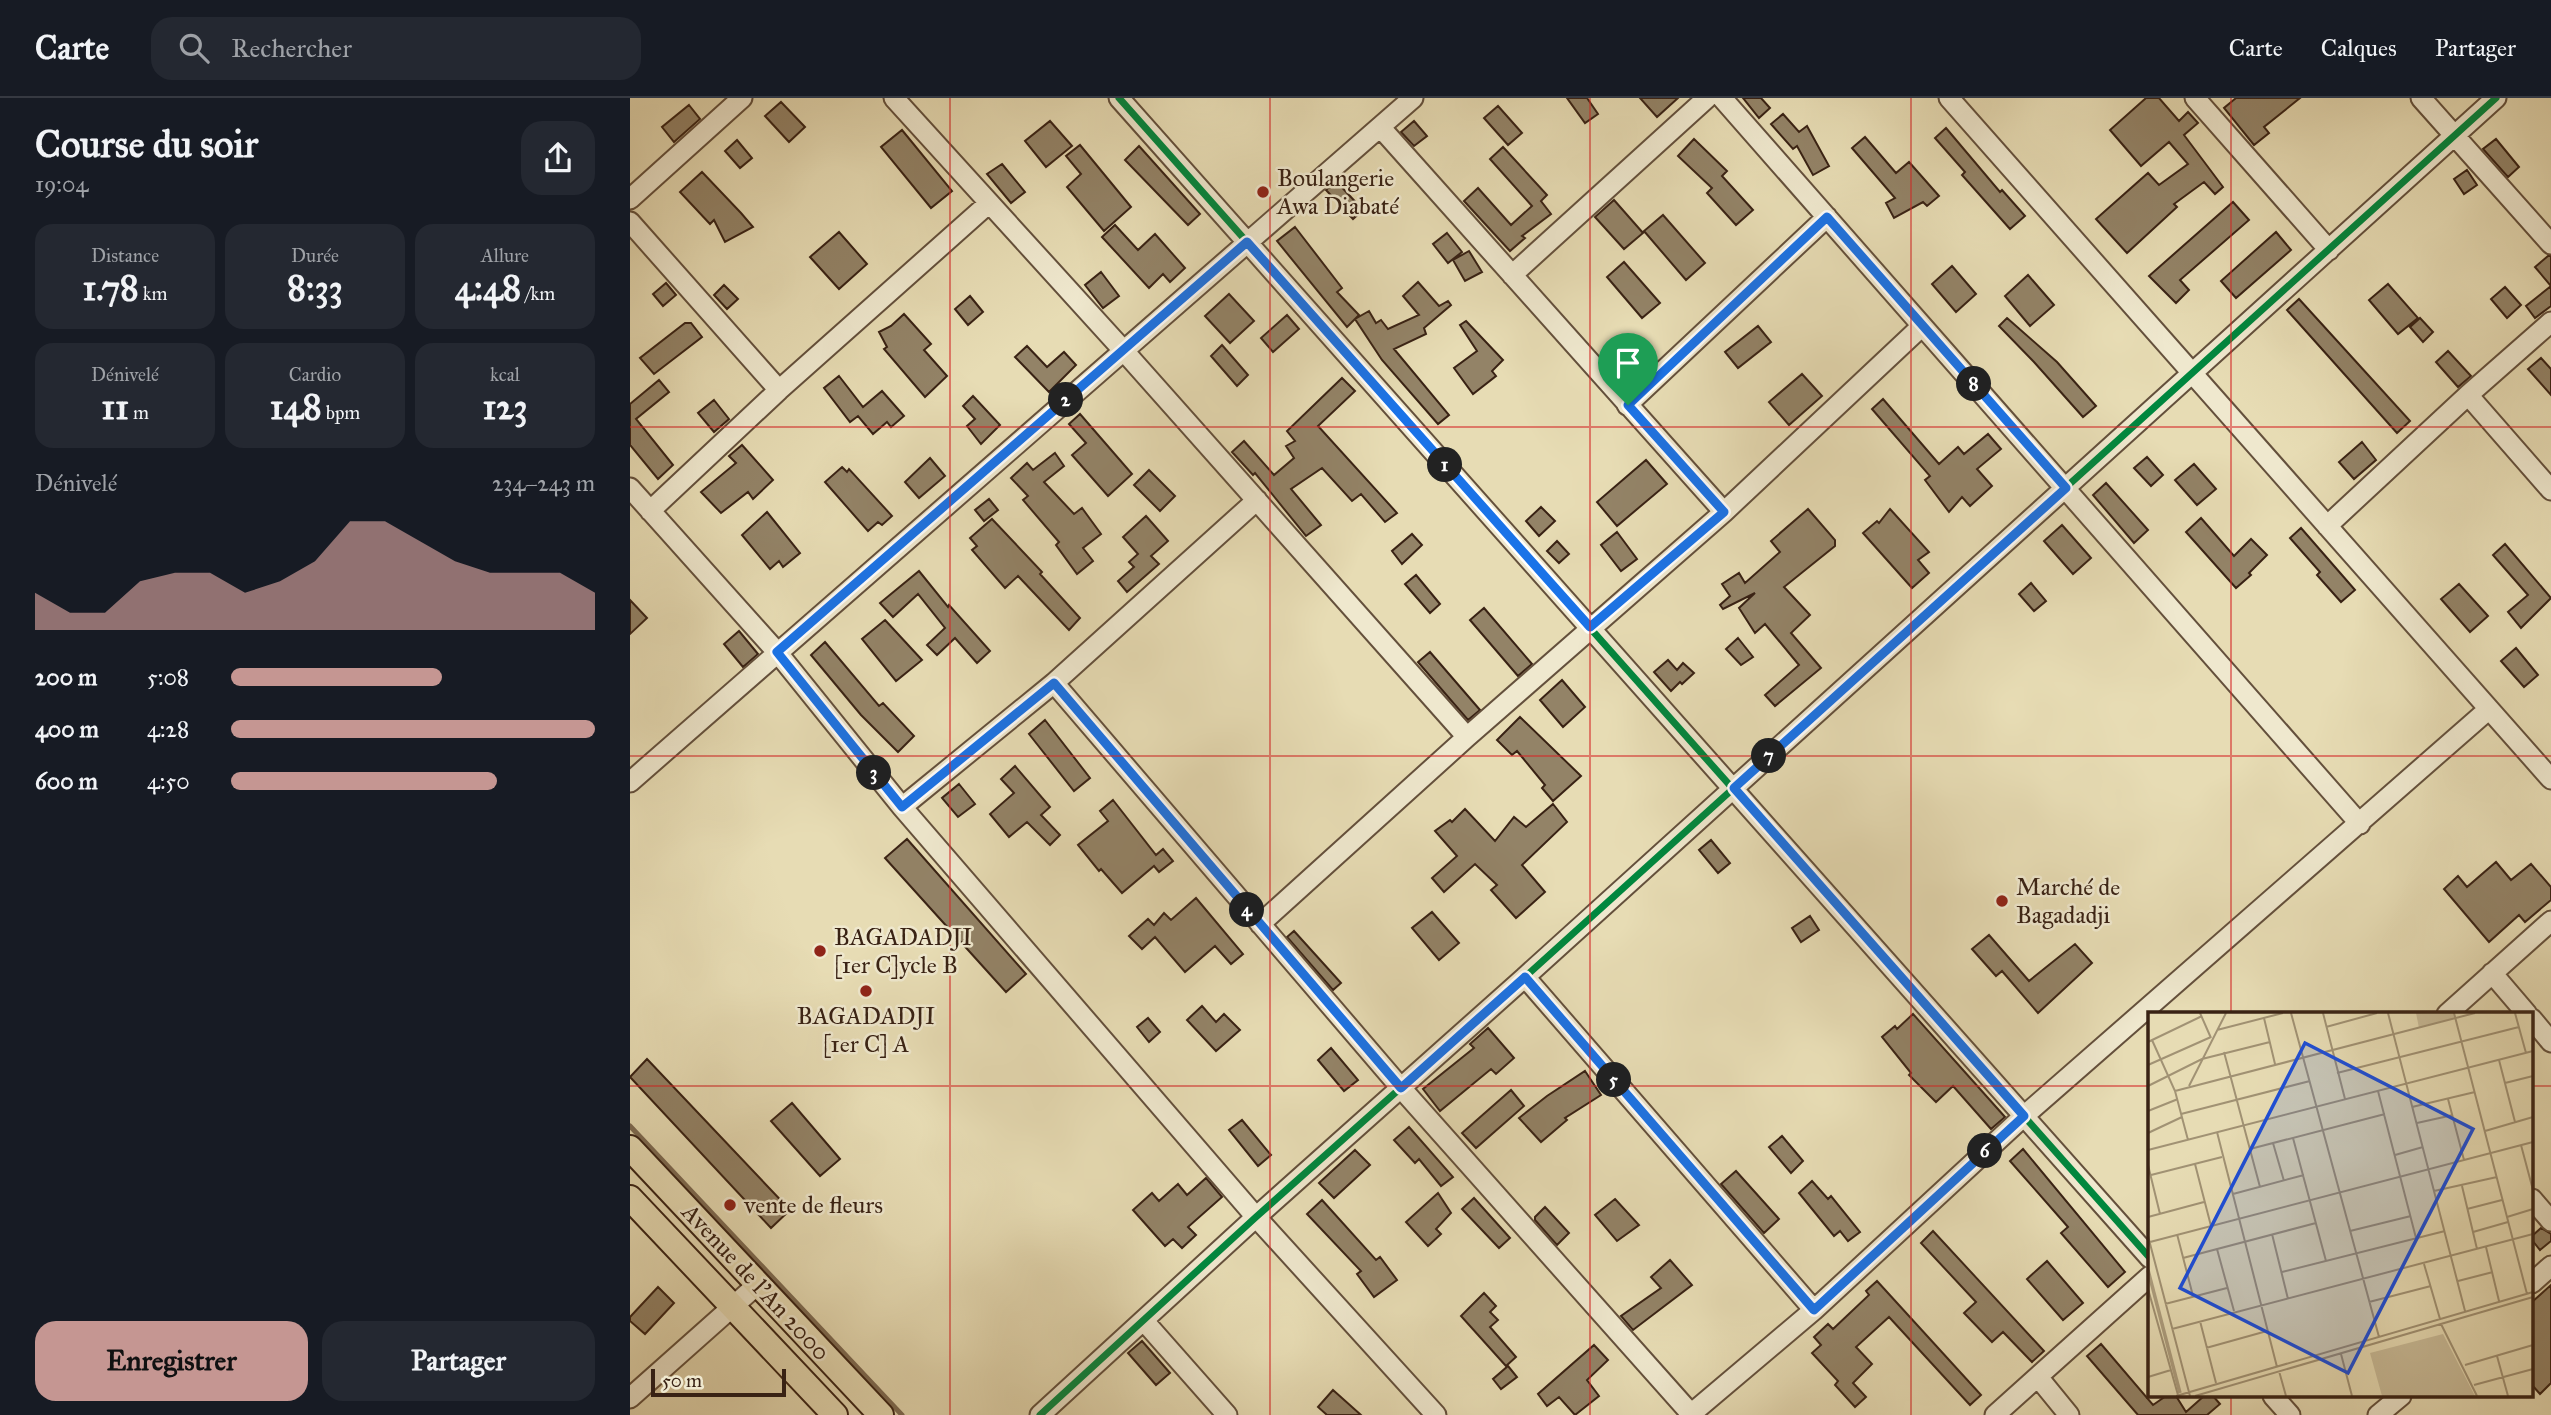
<!DOCTYPE html>
<html lang="fr">
<head>
<meta charset="utf-8">
<style>
  :root { --surface:#171b24; --page:#242831; --text:#f1f3f6; --muted:#9ea1a6; --line:#363941; --accent:#c59692 }
  body { margin:0; font-family:"IM FELL Great Primer",serif; background:var(--page); color:var(--text); height:100vh; display:flex; flex-direction:column; font-size:26px; white-space:nowrap }
  * { box-sizing:border-box; margin:0 }
  p { font-size:23px; color:var(--muted) }
  .icon { flex:none; width:38px; height:38px; fill:none; stroke:currentColor; stroke-width:2; stroke-linecap:round; stroke-linejoin:round }
  .map { position:relative; flex:1; overflow:hidden }
  .panel { display:flex; flex-direction:column; background:var(--surface); width:630px }
  .panel>* { flex:none }
  .scale { position:absolute; left:21px; bottom:18px; width:135px; box-sizing:border-box; padding-left:7px; border:4px solid #392214; border-top:0; font-size:19px; line-height:24px; white-space:nowrap; color:#392214; -webkit-text-stroke:5px #efe8ce; paint-order:stroke }
  .pin { position:absolute; display:grid; place-items:center; width:60px; height:60px; color:#fff; margin:-72px -30px; border-radius:50% 50% 50% 0; rotate:-45deg; box-shadow:0 0 7px #0007 }
  .pin .icon { rotate:45deg }
  .km { position:absolute; width:35px; height:35px; margin:-18px; border-radius:50%; background:#222; color:#fff; font-size:19px; line-height:35px; text-align:center }
  .round { display:grid; place-items:center; flex:none; width:74px; height:74px; border-radius:21px; background:var(--page) }
  .summary { display:flex; align-items:center; justify-content:space-between; height:119px; padding:0 35px }
  h1 { font-size:38px; font-weight:700; line-height:52px }
  .stats { display:grid; grid-template-columns:repeat(3,1fr); gap:10px; height:119px; padding:7px 35px }
  .stats div { display:grid; align-content:center; border-radius:18px; background:var(--page); text-align:center }
  .stats b { font-size:35px; font-weight:700 }
  .stats small { font-size:19px; font-weight:400 }
  .stats p { font-size:19px }
  .chart { height:196px; padding:14px 35px }
  .chart p { display:flex; justify-content:space-between }
  .chart svg { width:100%; height:126px; margin-top:7px; fill:var(--accent); opacity:.7 }
  .action { display:flex; gap:14px; margin-top:auto; padding:14px 35px }
  .action a { flex:1; height:80px; border-radius:21px; background:var(--accent); color:#111; font-size:28px; font-weight:700; line-height:80px; text-align:center }
  .action a+a { background:var(--page); color:var(--text) }
  ul { padding:0 35px; list-style:none; font-size:23px }
  li { display:grid; grid-template-columns:112px 84px 1fr; align-items:center; height:52px }
  li i { height:18px; border-radius:9px; background:var(--accent) }
  header { display:flex; align-items:center; gap:42px; box-sizing:border-box; height:98px; padding:0 35px; background:var(--surface); border-bottom:2px solid var(--line) }
  header strong { font-size:33px }
  nav { display:flex; gap:38px; margin-inline-start:auto; font-size:24px }
  .search { width:490px; height:63px; background:var(--page); display:flex; align-items:center; gap:18px; box-sizing:border-box; padding:0 24px; border-radius:21px; color:var(--muted); font-size:26px }
  main { display:flex; flex:1; min-height:0 }
  .map>svg:first-child { display:block }
  .lines { fill:none; stroke-linecap:round; stroke-linejoin:round }
  .stream { stroke:#7e6c54; stroke-width:5 }
  .building { fill:#938367; stroke:#392214; stroke-width:2 }
  .minor-casing { stroke:#64503c; stroke-width:23 }
  .major-casing { stroke:#392214; stroke-width:28 }
  .minor { stroke:#efe8ce; stroke-width:19 }
  .major { stroke:#e7dcb4; stroke-width:24 }
  .cycleway-casing { stroke:#efe8ce; stroke-width:11 }
  .cycleway { stroke:#00873e; stroke-width:7 }
  .route-casing { stroke:#fff; stroke-width:14 }
  .route { stroke:#1a73e8; stroke-width:9 }
  .grid { fill:none; stroke:#d62828; stroke-width:2; stroke-opacity:0.55 }
  .poi-dot { fill:#8f2418; stroke:#efe8ce; stroke-width:2.5 }
  .labels { text-anchor:middle; stroke-width:5; stroke-linejoin:round; paint-order:stroke }
  .poi-label { font-size:24px; fill:#392214; stroke:#efe8ce; text-anchor:start }
  .street-label { font-size:24px; fill:#392214; stroke:#efe8ce }
  .inset-river { fill:none; stroke:#ac9d7e; stroke-width:3.5 }
  .inset-road { fill:none; stroke:#a19274; stroke-width:2 }
  .view { fill:#1d4ed8; fill-opacity:0.15; stroke:#1d4ed8; stroke-width:3.5 }
  .inset-edge { fill:none; stroke:#392214; stroke-width:3.5 }
</style>
</head>
<body>
<header>
<strong>Carte</strong>
<div class="search"><svg class="icon" aria-label="search" viewBox="0 0 24 24"><circle cx="10" cy="10" r="6"/><path d="M15 15l6 6"/></svg>Rechercher</div>
<nav><a>Carte</a><a>Calques</a><a>Partager</a></nav>
</header>
<main>
<section class="panel">
<div class="summary"><div><h1>Course du soir</h1><p>19:04</p></div><a class="round"><svg class="icon" aria-label="share" viewBox="0 0 24 24"><path d="M12 15V3M7 8l5-5 5 5M5 13v7h14v-7"/></svg></a></div>
<div class="stats">
<div><p>Distance</p><b>1.78<small> km</small></b></div>
<div><p>Durée</p><b>8:33</b></div>
<div><p>Allure</p><b>4:48<small> /km</small></b></div>
</div>
<div class="stats">
<div><p>Dénivelé</p><b>11<small> m</small></b></div>
<div><p>Cardio</p><b>148<small> bpm</small></b></div>
<div><p>kcal</p><b>123</b></div>
</div>
<div class="chart"><p><span>Dénivelé</span>234–243 m</p>
<svg viewBox="0 0 160 44" preserveAspectRatio="none"><path d="M0 44V31L10 38L20 38L30 27L40 24L50 24L60 31L70 27L80 20L90 6L100 6L110 13L120 20L130 24L140 24L150 24L160 31V44z"/></svg>
</div>
<ul>
<li><b>200 m</b>5:08<i style="width:58%"></i></li>
<li><b>400 m</b>4:28<i style="width:100%"></i></li>
<li><b>600 m</b>4:50<i style="width:73%"></i></li>
</ul>
<div class="action"><a>Enregistrer</a><a>Partager</a></div>
</section>
<div class="map">
<svg width="1921" height="1317" viewBox="0 0 1921 1317">
  <rect width="100%" height="100%" fill="#e7dcb4"/>
  <filter id="stains"><feTurbulence type="fractalNoise" baseFrequency=".00286" numOctaves="4"/><feColorMatrix values="0 0 0 0 .2 0 0 0 0 .09 0 0 0 0 .02 0 0 0 .5 -.17"/></filter>
  <radialGradient id="worn" r=".72"><stop offset=".6" stop-color="#630" stop-opacity="0"/><stop offset="1" stop-color="#630" stop-opacity=".3"/></radialGradient>
  <g class="lines">
    <path class="stream" d="M0,1028L272,1317"/>
  </g>
  <path class="building" d="M937,0H957L968,16L955,25Z
    M1010,0H1048L1027,19Z
    M1113,0H1131L1140,10L1129,20Z
    M1516,0H1529L1549,23L1558,14L1568,25L1554,37L1593,89L1585,96L1574,84L1544,106L1547,109L1497,155L1466,121L1518,75L1529,87L1558,66L1539,44L1511,68L1480,32Z
    M1606,0H1670L1634,29L1639,35L1624,47L1594,10Z
    M151,4L175,29L159,44L135,18Z
    M59,7L70,21L44,44L32,29Z
    M868,8L892,35L878,47L854,20Z
    M1153,16L1169,34L1177,28L1199,68L1183,77L1167,48L1163,51L1141,26Z
    M420,23L442,48L416,69L395,43Z
    M784,23L797,38L784,48L771,34Z
    M1316,30L1370,94L1372,92L1395,118L1380,131L1332,77L1335,74L1305,40Z
    M272,32L322,93L301,110L251,49Z
    M1235,39L1266,75L1279,64L1309,98L1297,108L1293,104L1264,120L1256,105L1265,100L1222,50Z
    M1064,41L1097,73L1092,78L1123,112L1106,127L1077,95L1082,90L1048,58Z
    M1866,41L1889,69L1878,79L1853,51Z
    M107,42L122,60L110,70L95,53Z
    M450,47L501,109L474,133L437,89L451,76L436,58Z
    M509,48L570,116L558,127L495,62Z
    M873,49L917,97L911,103L921,116L892,138L895,140L880,153L834,103L848,90L881,127L902,108L860,61Z
    M372,66L395,94L381,105L357,76Z
    M1837,72L1847,87L1834,96L1824,81Z
    M72,74L111,115L123,129L95,144L84,122L80,126L50,94Z
    M706,83L733,112L723,121L696,92Z
    M984,102L1013,135L994,151L965,119Z
    M1603,104L1619,122L1550,182L1559,192L1546,205L1519,178Z
    M1033,117L1075,165L1056,182L1014,133Z
    M485,127L508,152L525,136L555,170L540,184L533,176L519,190L472,139Z
    M665,129L712,190L707,194L729,217L717,229L647,143Z
    M209,134L237,166L209,191L180,159Z
    M1646,134L1661,152L1606,200L1591,183Z
    M817,135L832,154L818,165L803,146Z
    M839,153L852,174L835,183L823,162Z
    M1918,158H1921V208L1905,220L1896,208L1921,188L1905,169Z
    M994,164L1030,205L1012,220L977,179Z
    M1322,168L1346,196L1326,214L1302,186Z
    M471,174L489,198L473,210L455,187Z
    M1398,177L1424,207L1400,228L1375,198Z
    M788,184L809,208L818,203L821,207L794,230L796,236L764,251L819,317L808,326L752,262L725,221L739,213L746,225L751,222L758,231L789,217L773,198Z
    M36,185L46,197L33,208L23,196Z
    M1758,186L1788,220L1768,236L1739,202Z
    M94,187L108,201L97,211L84,197Z
    M1875,189L1891,207L1877,220L1861,201Z
    M599,196L624,223L600,245L575,218Z
    M340,198L353,214L338,227L325,211Z
    M1669,201L1780,323L1767,335L1657,212Z
    M274,216L301,246L294,252L317,278L295,299L254,251L257,249L249,234L261,228Z
    M657,217L669,231L643,254L631,240Z
    M1377,220L1427,264L1466,308L1453,319L1404,264L1369,228Z
    M1790,220L1803,234L1793,244L1780,229Z
    M836,223L873,262L862,273L866,278L843,296L824,270L847,253L830,227Z
    M55,225H61L72,239L24,276L10,260Z
    M1128,228L1141,244L1108,270L1095,254Z
    M592,247L618,277L607,288L581,258Z
    M397,248L417,269L434,254L446,267L419,294L385,259Z
    M1818,253L1841,278L1828,289L1806,264Z
    M1911,260L1921,271V297L1898,271Z
    M1172,276L1192,298L1159,327L1139,304Z
    M209,278L233,309L252,293L274,318L261,329L257,324L243,336L228,318L220,324L194,290Z
    M712,280L725,293L688,328L767,415L755,424L731,396L722,403L692,370L661,391L691,427L676,438L625,375L623,377L602,354L614,343L644,377L664,360L656,348L665,343L657,333Z
    M29,282L39,294L6,321L43,367L28,381L0,347V306Z
    M343,298L370,327L351,346L337,328L345,321L333,308Z
    M1253,301L1309,366L1328,349L1334,356L1358,336L1371,351L1347,371L1362,388L1340,408L1332,399L1319,414L1295,382L1300,378L1242,311Z
    M84,302L99,321L84,334L68,315Z
    M450,316L502,376L478,398L442,357L456,345L439,326Z
    M1732,344L1746,362L1724,381L1709,364Z
    M112,347L143,382L123,401L118,394L91,415L71,394L106,365L99,358Z
    M425,355L434,368L414,384L444,416L452,410L471,436L453,450L463,463L447,476L426,447L429,444L393,402L398,398L381,380L397,365L403,372Z
    M1517,359L1533,377L1521,388L1504,370Z
    M300,360L315,378L289,400L275,384Z
    M1016,362L1037,386L987,428L967,404Z
    M1564,366L1586,391L1567,407L1545,382Z
    M212,369L217,374L219,371L262,418L252,427L248,424L238,433L195,384Z
    M519,372L545,398L530,413L504,387Z
    M1476,385L1518,432L1504,445L1463,397Z
    M359,401L368,412L354,423L345,412Z
    M911,409L925,423L909,438L896,423Z
    M1178,411L1205,442V448L1154,489L1180,517L1161,535L1191,570L1145,608L1135,597L1169,567L1135,526L1125,535L1109,510L1125,495L1093,511L1090,507L1100,498L1092,486L1109,475L1115,485L1150,454L1141,443Z
    M1260,411L1299,454L1288,462L1299,475L1282,490L1233,435L1247,423L1249,425Z
    M137,414L170,455L153,469L149,463L140,471L112,437Z
    M516,418L538,443L521,458L529,466L497,494L488,483L504,469L499,464L508,456L493,439Z
    M1571,420L1604,458L1621,441L1637,457L1619,475L1621,477L1606,490L1556,434Z
    M362,421L412,474L410,476L450,520L439,532L388,478L375,490L342,452L347,448L340,440Z
    M1432,427L1461,460L1443,476L1414,443Z
    M1671,430L1725,492L1711,504L1687,477L1690,474L1660,440Z
    M987,434L1007,461L991,473L971,447Z
    M782,436L792,447L772,466L762,453Z
    M927,443L939,456L929,465L917,453Z
    M1875,446L1921,500L1891,530L1878,514L1898,497L1863,457Z
    M289,473L318,509L319,507L360,553L347,565L325,540L307,557L297,547L315,530L288,496L263,519L250,505Z
    M786,477L810,506L800,515L775,486Z
    M1401,485L1416,503L1404,513L1389,496Z
    M1829,486L1858,518L1840,534L1811,501Z
    M0,502L17,520L0,536Z
    M854,510L902,566L888,578L840,522Z
    M255,522L292,562L266,583L232,541Z
    M109,533L128,556L113,569L94,546Z
    M1108,540L1123,559L1111,567L1096,551Z
    M195,544L249,608L253,605L284,638L268,654L231,617L181,557Z
    M1886,550L1908,577L1894,589L1871,563Z
    M800,554L850,612L838,622L788,564Z
    M1038,562L1047,572L1053,565L1064,575L1052,586L1050,584L1041,593L1024,574Z
    M932,582L955,609L933,629L910,602Z
    M890,619L951,678L923,703L912,690L915,687L887,653L882,657L867,642Z
    M415,622L460,680L444,693L399,636Z
    M385,668L420,709L411,717L430,737L420,747L397,724L379,739L360,716L384,695L371,681Z
    M329,686L345,706L328,719L312,700Z
    M483,702L526,757L533,751L543,763L529,774L524,768L492,795L471,771L469,773L448,747L478,723L470,713Z
    M923,706L937,724L892,767L915,794L886,820L861,792L867,787L845,766L814,794L802,780L827,758L805,733L820,722L822,724L835,711L865,743L884,719L896,729Z
    M277,741L396,876L376,894L255,760Z
    M1081,742L1100,765L1088,775L1069,752Z
    M1866,764L1881,782L1901,766L1921,789V802L1895,824L1889,817L1859,844L1814,791L1828,778L1837,789Z
    M566,800L613,856L601,866L585,848L555,874L525,839L512,851L499,838L518,821L524,827L534,815L541,822Z
    M802,814L829,845L809,862L782,830Z
    M1180,818L1189,832L1171,844L1162,830Z
    M664,833L711,885L703,892L657,839Z
    M1359,837L1399,883L1445,846L1462,865L1408,915L1372,873L1366,878L1342,851Z
    M572,908L586,924L594,916L610,932L586,953L557,922Z
    M1283,916L1375,1019L1361,1031L1323,988L1306,1004L1279,977L1281,975L1252,939L1265,928L1267,931Z
    M518,920L530,934L519,944L507,929Z
    M858,930L884,960L866,976L861,971L810,1013L793,991L844,950L840,946Z
    M701,950L728,982L714,993L688,962Z
    M17,961L160,1112L141,1130L0,979Z
    M955,973L971,997L935,1020L937,1022L911,1044L889,1020L917,998Z
    M881,992L894,1008L846,1050L832,1035Z
    M162,1005L210,1061L190,1078L141,1023Z
    M612,1022L641,1057L628,1068L599,1032Z
    M779,1029L823,1079L811,1088L789,1061L785,1065L764,1042Z
    M1152,1038L1173,1063L1161,1075L1139,1049Z
    M1393,1051L1495,1174L1478,1189L1431,1135L1438,1129L1380,1063Z
    M725,1052L740,1067L704,1100L689,1085Z
    M1106,1073L1149,1121L1134,1135L1091,1086Z
    M576,1080L592,1099L558,1129L566,1137L552,1150L543,1141L535,1148L503,1112L522,1095L529,1103L548,1086L557,1097Z
    M1182,1083L1198,1101L1201,1098L1230,1134L1218,1143L1210,1133L1204,1138L1169,1095Z
    M808,1095L821,1115L806,1131L811,1136L798,1148L776,1124Z
    M844,1100L880,1140L869,1150L832,1111Z
    M985,1101L1009,1127L987,1143L965,1117Z
    M692,1102L746,1162L750,1159L767,1182L744,1199L727,1176L731,1173L677,1116Z
    M915,1109L939,1135L927,1147L905,1122V1119Z
    M1911,1130L1921,1136V1143L1910,1152L1902,1142V1138Z
    M1303,1133L1414,1253L1402,1264L1373,1234L1362,1244L1334,1215L1346,1204L1291,1145Z
    M1040,1162L1062,1187L1003,1232L991,1218L1031,1190L1021,1179Z
    M1417,1163L1453,1205L1433,1222L1397,1181Z
    M1247,1183L1351,1297L1340,1307L1259,1219L1226,1249L1242,1266L1223,1285L1236,1299L1225,1309L1205,1287L1208,1283L1182,1255L1191,1247L1184,1239L1198,1226L1203,1231L1239,1197L1236,1193Z
    M1921,1187V1285L1910,1296L1902,1287V1204Z
    M28,1189L44,1205L15,1236L0,1223V1219Z
    M854,1195L866,1208L860,1214L868,1222L860,1229L886,1259L876,1268L831,1218Z
    M512,1243L540,1275L526,1287L498,1255Z
    M1471,1246L1523,1307L1536,1298H1546L1556,1314L1574,1298H1583L1590,1306L1577,1317H1508L1457,1258Z
    M964,1247L978,1262L957,1282L969,1298L945,1317L929,1299L917,1308L908,1296Z
    M878,1268L887,1279L871,1291L863,1281Z
    M703,1292L731,1317H697L688,1309Z"/>
  <g class="lines">
    <defs>
      <path id="minor" d="M264,0L493,252L837,639
        M489,0L1520,1160
        M1092,0L1730,726
        M1319,0L1921,681
        M1565,0L1699,152
        M1791,0L1921,146
        M751,30L1094,414
        M0,101L112,0
        M0,124L149,292
        M882,177L1077,0
        M1838,297L1921,392
        M997,307L1197,119
        M0,390L147,554L272,709L626,1119L806,1317
        M20,413L149,292L358,106
        M1697,428L1838,297L1921,224
        M424,585L771,990L1062,1317
        M0,684L783,0
        M272,709L424,585L627,402
        M630,826L837,639L1094,414L1292,228
        M1862,875L1897,916
        M895,879L1184,1212
        M1817,916L1921,823
        M1902,921L1921,944
        M1902,1101L1921,1123
        M1902,1185L1921,1168
        M514,1223L597,1317
        M1408,1279L1439,1317
        M1643,1298L1660,1317
        M0,1300L128,1186
        M1061,1316L1184,1212L1394,1018L1859,611
        M410,1317L626,1119L895,879L1866,0
        M1365,1317L1520,1178
        M1748,1317L1771,1298"/>
      <path id="major" d="M0,1050L251,1317
        M0,1100L205,1317"/>
    </defs>
    <use href="#minor" class="minor-casing"/>
    <use href="#major" class="major-casing"/>
    <use href="#minor" class="minor"/>
    <use href="#major" class="major"/>
    <defs>
      <path id="cycleway" d="M489,0L1520,1160
        M410,1317L626,1119L895,879L1866,0"/>
    </defs>
    <use href="#cycleway" class="cycleway-casing"/>
    <use href="#cycleway" class="cycleway"/>
  </g>
  <g class="lines">
    <defs>
      <path id="route" d="M1197,119L1436,390L1104,690L1394,1018L1184,1212L895,879L771,990L424,585L272,709L147,554L617,144L960,529L1094,414L998,307Z"/>
    </defs>
    <use href="#route" class="route-casing"/>
    <use href="#route" class="route"/>
  </g>
  <path class="grid" d="M320,0V1317M640,0V1317M960,0V1317M1281,0V1317M1601,0V916M0,329H1921M0,658H1921M0,988H1520M1902,988H1921M1601,1298V1317"/>
  <g class="poi-dot">
    <circle cx="633" cy="94" r="7"/>
    <circle cx="1372" cy="803" r="7"/>
    <circle cx="190" cy="853" r="7"/>
    <circle cx="236" cy="893" r="7"/>
    <circle cx="100" cy="1107" r="7"/>
  </g>
  <g class="labels">
    <g class="poi-label">
      <text x="647" y="88">Boulangerie<tspan x="647" dy="28">Awa Diabaté</tspan></text>
      <text x="1386" y="797">Marché de<tspan x="1386" dy="28">Bagadadji</tspan></text>
      <text x="204" y="847">BAGADADJI<tspan x="204" dy="28">[1er C]ycle B</tspan></text>
      <text x="236" y="926" text-anchor="middle">BAGADADJI<tspan x="236" dy="28">[1er C] A</tspan></text>
      <text x="114" y="1115">vente de fleurs</text>
    </g>
    <g class="street-label">
      <text transform="translate(126 1184) rotate(47)" y="8">Avenue de l'An 2000</text>
    </g>
  </g>
  <g transform="translate(1518 914)">
    <rect width="385" height="385" fill="#e7dcb4"/>
    <path d="M268,1H306L307,6L271,16ZM295,322L327,384H234L222,341Z" fill="#c9bc99"/>
    <path class="inset-river" d="M0,258L32,381"/>
    <path class="inset-road" d="M52,1L63,26M143,1L231,325M175,1L197,87M240,1L317,299M306,1L379,282M367,1L378,41M116,6L127,52M178,15L229,1M69,18L135,1M4,28L27,79L40,128M0,30L54,4M76,40L112,175M351,48L367,110M0,53L63,25M189,61L371,15M357,71L385,64M0,74L54,47L122,30M41,74L78,1M27,79L327,1M230,79L268,226M300,87L316,148M264,95L327,80M0,99L30,87M33,102L162,69M269,111L305,103M337,119L385,105M69,120L129,355M0,121L34,105M145,126L178,249M125,131L136,169M373,133L385,178M102,137L237,102M0,138L385,39M247,143L275,135M47,152L63,214M0,153L12,202M3,163L74,145M314,174L329,237M286,179L349,165M85,182L156,163M319,197L354,188M0,205L56,190M359,205L385,197M202,219L263,204M325,220L360,210M29,222L45,284M124,222L140,287M0,224L42,384M2,230L385,130M338,235L351,289M69,237L86,299M35,246L168,211M276,252L292,307M134,260L297,219M310,269L345,260M0,277L30,383M221,290L283,274M17,292L79,276M52,309L68,371M293,312L329,384M24,317L385,222M58,336L119,319M193,342L204,384M349,344L360,384M317,353L385,333M131,359L138,384M0,365L23,358M326,373L385,357M28,384L385,280M47,384L385,285"/>
    <path class="view" d="M157,31L325,117L200,361L32,276Z"/>
    <rect width="385" height="385" class="inset-edge"/>
  </g>
  <rect width="100%" height="100%" filter="url(#stains)"/>
  <rect width="100%" height="100%" fill="url(#worn)"/>
</svg>
<div class="scale">50 m</div>
<div class="pin" style="left:998px;top:307px;background:#1e9e55"><svg class="icon" aria-label="arrive" viewBox="0 0 24 24"><path d="M6 21V4h12l-3 4 3 4H6"/></svg></div>
<b class="km" style="left:815px;top:367px">1</b>
<b class="km" style="left:436px;top:302px">2</b>
<b class="km" style="left:244px;top:675px">3</b>
<b class="km" style="left:617px;top:812px">4</b>
<b class="km" style="left:984px;top:982px">5</b>
<b class="km" style="left:1355px;top:1053px">6</b>
<b class="km" style="left:1139px;top:658px">7</b>
<b class="km" style="left:1344px;top:286px">8</b>
</div>
</main>
</body>
</html>
